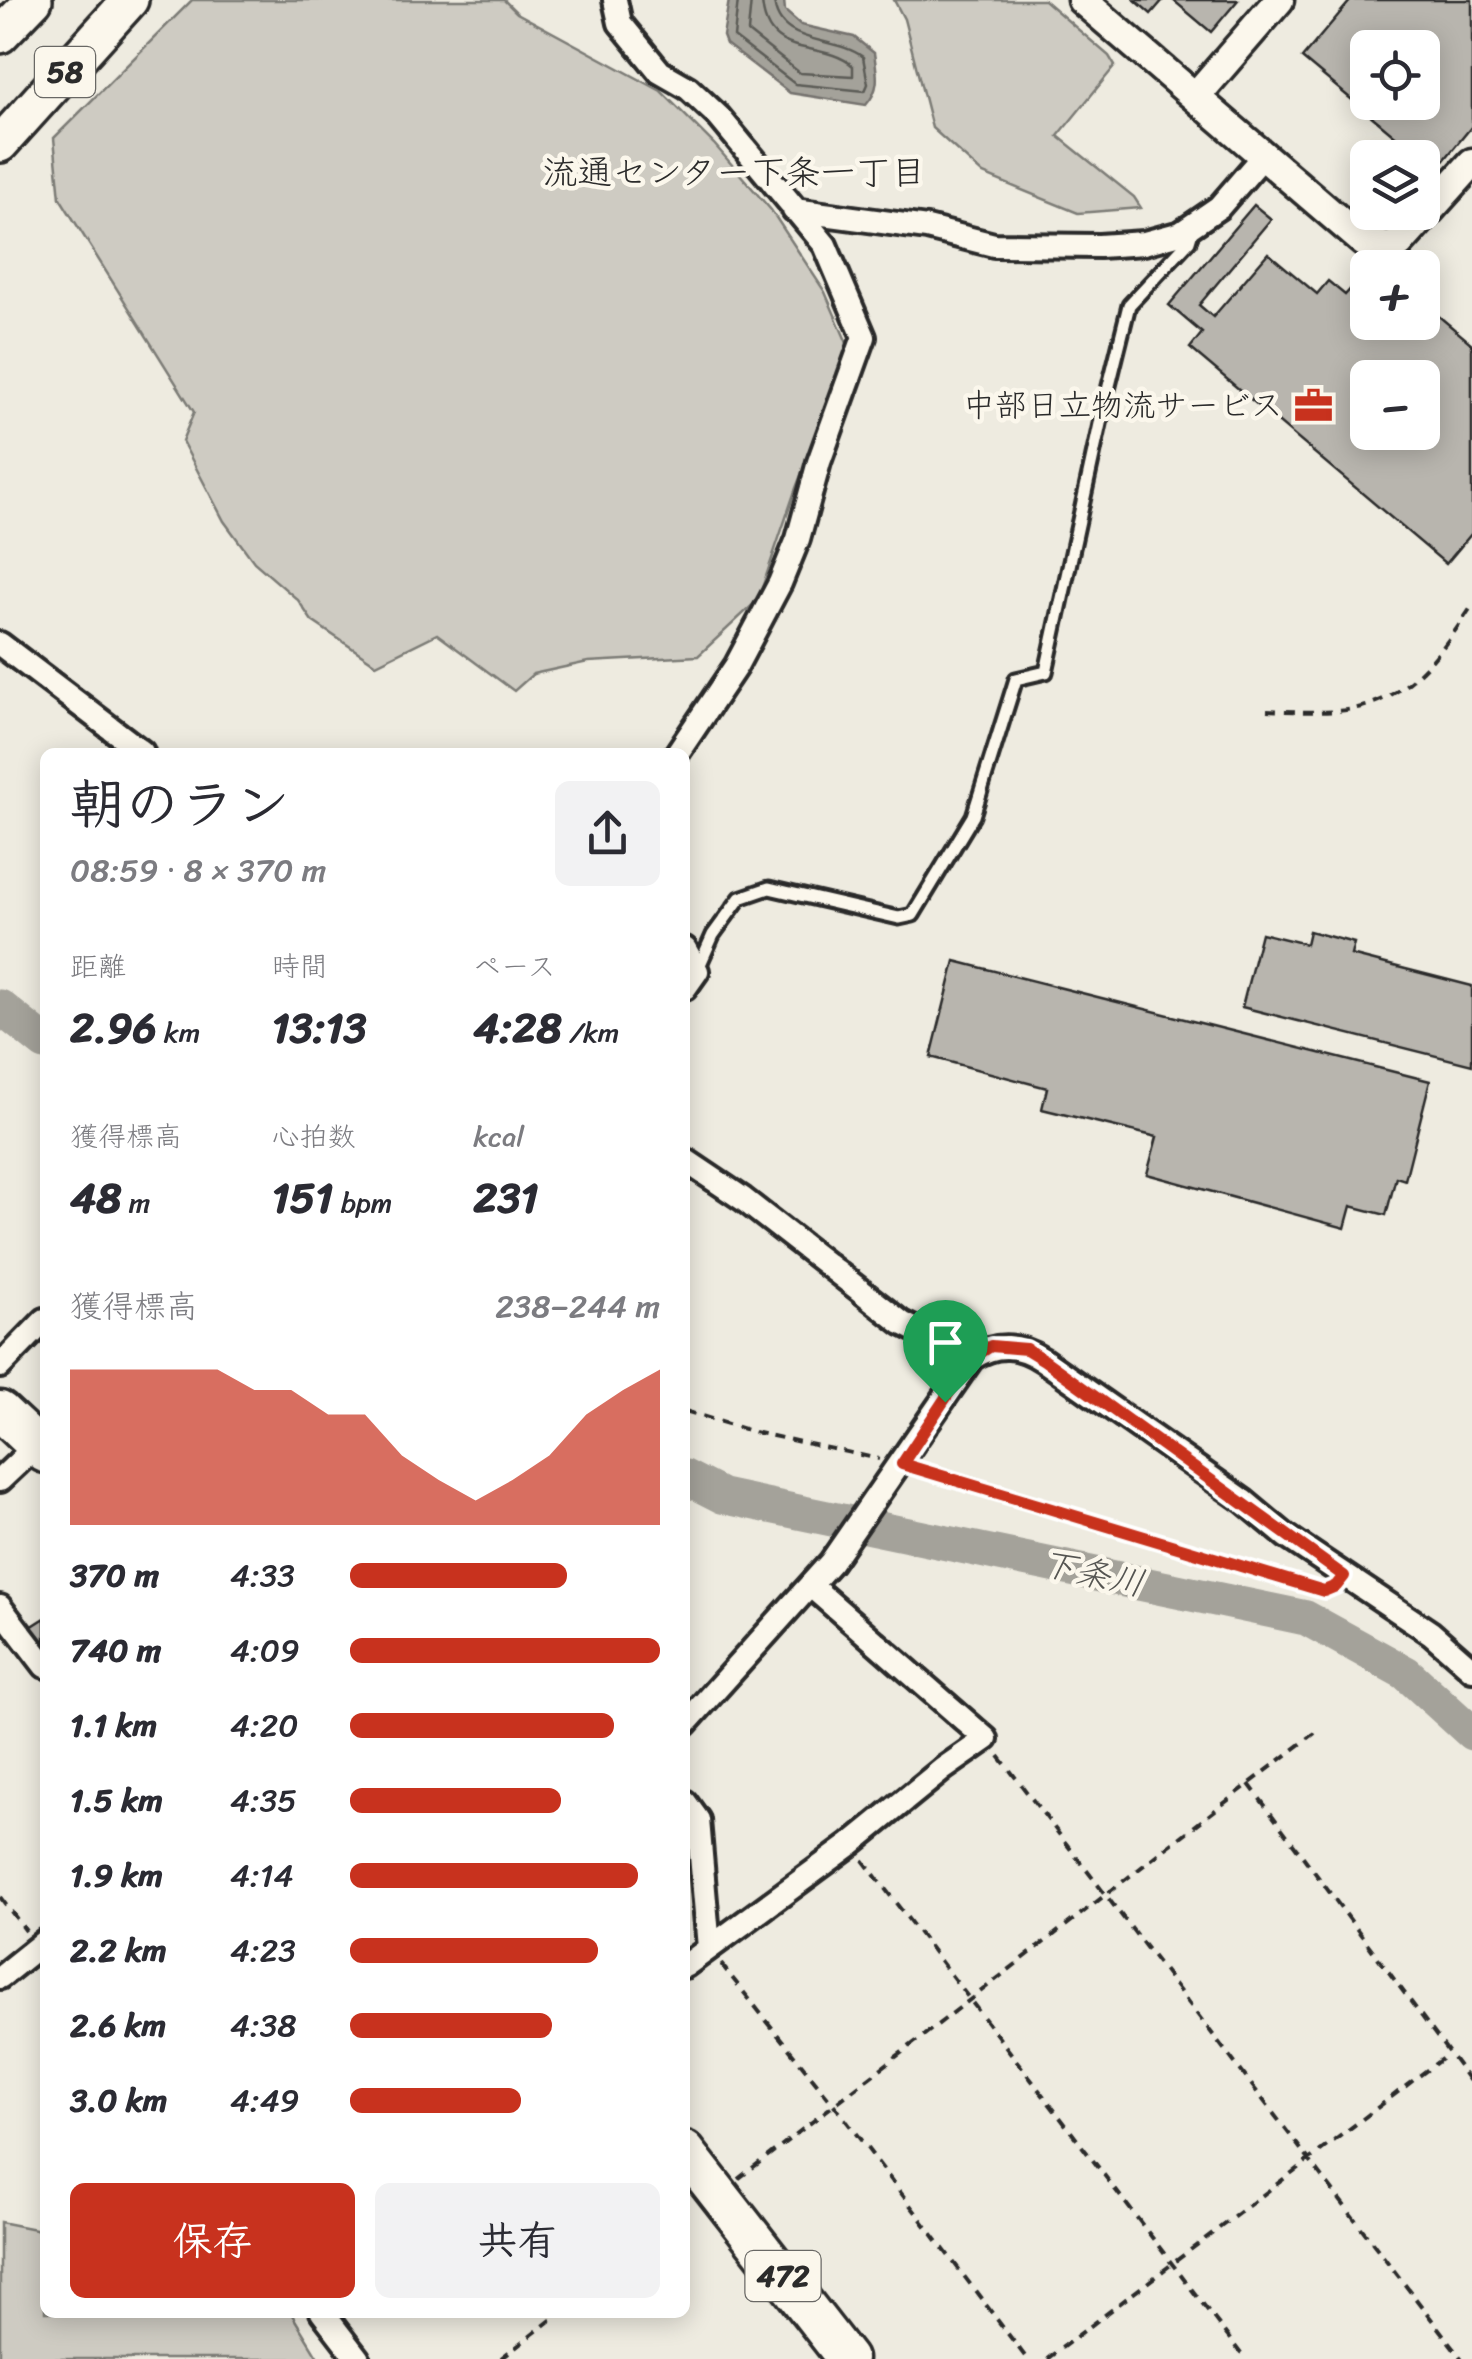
<!DOCTYPE html>
<html lang="ja">
<head>
<meta charset="utf-8">
<style>
  :root { --surface:#fff; --page:#f2f2f3; --text:#2b2b33; --muted:#7c7c81; --accent:#c8321e }
  body { margin:0; font-family:Sriracha,"Klee One",sans-serif; background:var(--page); color:var(--text); height:100vh; display:flex; flex-direction:column; font-size:38px; white-space:nowrap }
  * { box-sizing:border-box; margin:0 }
  p { font-size:32px; color:var(--muted) }
  .icon { flex:none; width:55px; height:55px; fill:none; stroke:currentColor; stroke-width:2; stroke-linecap:round; stroke-linejoin:round }
  .map { position:relative; flex:1; overflow:hidden }
  .details { position:absolute; left:40px; top:748px; width:650px; height:1570px; display:flex; flex-direction:column; background:var(--surface); border-radius:15px; box-shadow:0 5px 25px #0003 }
  .details>* { flex:none }
  .fabs { position:absolute; left:1350px; top:30px; display:grid; gap:20px }
  .fabs a { display:grid; place-items:center; width:90px; height:90px; border-radius:15px; background:var(--surface); box-shadow:0 5px 25px #0003; font-size:50px }
  .pin { position:absolute; display:grid; place-items:center; width:85px; height:85px; color:#fff; margin:-102px -42px; border-radius:50% 50% 50% 0; rotate:-45deg; box-shadow:0 0 10px #0007 }
  .pin .icon { rotate:45deg }
  .round { display:grid; place-items:center; flex:none; width:105px; height:105px; border-radius:15px; background:var(--page) }
  .overview { display:flex; align-items:center; justify-content:space-between; height:170px; padding:0 30px }
  h1 { font-size:55px; font-weight:700; line-height:75px }
  .stats { display:grid; grid-template-columns:repeat(3,1fr); gap:15px; height:170px; padding:10px 30px }
  .stats div { display:grid; align-content:center }
  .stats b { font-size:42px; font-weight:700 }
  .stats small { font-size:28px; font-weight:400 }
  .stats p { font-size:28px }
  .chart { height:280px; padding:20px 30px }
  .chart p { display:flex; justify-content:space-between }
  .chart svg { width:100%; height:180px; margin-top:10px; fill:var(--accent); opacity:.7 }
  .button { display:flex; gap:20px; margin-top:auto; padding:20px 30px }
  .button a { flex:1; height:115px; border-radius:15px; background:var(--accent); color:#fff; font-size:40px; font-weight:700; line-height:115px; text-align:center }
  .button a+a { background:var(--page); color:var(--text) }
  ul { padding:0 30px; list-style:none; font-size:32px }
  li { display:grid; grid-template-columns:160px 120px 1fr; align-items:center; height:75px }
  li i { height:25px; border-radius:12px; background:var(--accent) }
  .map>svg:first-child { display:block }
  .green { fill:#cecbc2; stroke:#7c7b76; stroke-width:2.5 }
  .water { fill:#a4a29a; stroke:#74726e; stroke-width:2.5 }
  .lines { fill:none; stroke-linecap:round; stroke-linejoin:round }
  .shore { stroke:#5b5b57; stroke-width:2.5 }
  .river { stroke:#a4a29a; stroke-width:35 }
  .building { fill:#b8b5ae; stroke:#2b2b2b; stroke-width:2.5; fill-rule:evenodd }
  .service-casing { stroke:#2b2b2b; stroke-width:19 }
  .minor-casing { stroke:#2b2b2b; stroke-width:30 }
  .tertiary-casing { stroke:#2b2b2b; stroke-width:35 }
  .primary-casing { stroke:#2b2b2b; stroke-width:42 }
  .trunk-casing { stroke:#2b2b2b; stroke-width:45 }
  .path { stroke:#2b2b2b; stroke-width:4; stroke-dasharray:10 8; stroke-linecap:butt }
  .service { stroke:#fbf7ec; stroke-width:11 }
  .minor { stroke:#fbf7ec; stroke-width:22 }
  .tertiary { stroke:#fbf7ec; stroke-width:28 }
  .primary { stroke:#fbf7ec; stroke-width:35 }
  .trunk { stroke:#fbf7ec; stroke-width:38 }
  .route-casing { stroke:#fff; stroke-width:20 }
  .route { stroke:#c8321e; stroke-width:12 }
  .labels { text-anchor:middle; stroke-width:9; stroke-linejoin:round; paint-order:stroke }
  .shield { fill:#fbf7ec; stroke:#696865; stroke-width:2.5 }
  .shield-label { font-size:30px; font-weight:bold; fill:#2b2b2b }
  .poi-label { font-size:32px; fill:#2b2b2b; stroke:#fbf7ec; text-anchor:end }
  .neighbourhood-label { font-size:35px; fill:#2b2b2b; stroke:#fbf7ec }
  .water-label { font-size:35px; font-style:italic; fill:#555552; stroke:#fbf7ec }
</style>
</head>
<body>
<div class="map">
<svg width="1472" height="2359" viewBox="0 0 1472 2359">
  <rect width="100%" height="100%" fill="#eeebe0"/>
  <filter id="ink" filterUnits="userSpaceOnUse"><feTurbulence type="fractalNoise" baseFrequency=".01" numOctaves="2"/><feDisplacementMap in="SourceGraphic" scale="20" xChannelSelector="R" yChannelSelector="G"/><feConvolveMatrix kernelMatrix="1 2 1 2 8 2 1 2 1" color-interpolation-filters="sRGB"/></filter>
  <g filter="url(#ink)">
    <path class="green" d="M192,0H504L517,13L661,91L714,144L771,210L825,292L850,350L796,488L758,600L698,656L588,662L533,674L514,691L437,634L376,664L312,621L298,600L254,562L224,521L182,441L194,412L60,198L54,138Z
      M894,0H1044L1109,56L1115,66L1058,136L1134,197L1141,208L1078,213L983,174L932,128L904,19Z
      M0,2222L45,2231V2312L291,2313L319,2359H0Z"/>
    <path class="water" d="M729,0H784L785,11L801,25L854,37L874,53C877,74 881,88 866,105L790,93L726,44L723,36Z"/>
    <g class="lines">
      <path class="shore" d="M738,0L734,37L795,84L865,91L868,84L863,57C834,35 777,47 774,0
        M751,0L748,32L800,73L853,76V66C821,38 765,63 762,0"/>
      <path class="river" d="M0,1007L45,1043
        M685,1477L722,1496L1306,1618L1406,1673L1472,1733"/>
    </g>
    <path class="building" d="M1135,0H1163L1151,14Z
      M1173,0H1238L1211,32Z
      M1351,0H1472V126L1436,170L1302,58ZM1368,48H1422V102H1368Z
      M1254,205L1271,219L1199,305L1213,317L1268,253L1317,294L1328,281L1345,295L1364,274L1368,277V322H1422V302L1472,344V533L1446,564L1190,348L1202,333L1169,305ZM1368,378H1422V432H1368Z
      M1309,931L1354,943L1351,955L1472,986V1065L1242,1007L1261,933L1306,944Z
      M955,961L1430,1081L1405,1180L1396,1177L1386,1215L1351,1206L1345,1228L1147,1174L1157,1137L1042,1109L1047,1088L931,1057Z
      M45,1618V1651L31,1627Z"/>
    <g class="lines">
      <defs>
        <path id="service" d="M697,971L713,935L740,898L769,888L899,918L913,915L973,816L1016,679L1046,672L1103,410L1129,305L1189,241L1193,228"/>
        <path id="minor" d="M615,0L620,23L660,72L688,88L719,117L825,245L864,337L819,462L798,539L780,583L736,666L678,752
          M794,210L927,228L994,245L1099,246L1144,243L1181,233L1219,207L1264,155
          M0,644L142,752
          M685,949L697,971L685,988
          M685,1160L743,1199L902,1323L972,1358
          M0,1366L45,1320
          M0,1480L37,1445
          M0,1607L45,1666
          M685,1724L831,1562L972,1358C997,1342 1019,1344 1043,1360L1244,1501L1286,1536L1431,1633L1472,1669
          M685,1802L698,1820L709,1948
          M685,1966L851,1844L943,1769L986,1739L811,1586
          M0,1977L45,1941
          M322,2312L358,2359"/>
        <path id="tertiary" d="M1082,0L1364,242L1387,247L1399,244L1472,163
          M1196,96L1279,0"/>
        <path id="primary" d="M0,35L34,0
          M0,144L130,0"/>
        <path id="trunk" d="M0,1411L45,1453
          M685,2151L847,2359"/>
      </defs>
      <use href="#service" class="service-casing"/>
      <use href="#minor" class="minor-casing"/>
      <use href="#tertiary" class="tertiary-casing"/>
      <use href="#primary" class="primary-casing"/>
      <use href="#trunk" class="trunk-casing"/>
      <path class="path" d="M1267,710C1290,711 1314,713 1337,711C1404,706 1437,658 1472,606
        M685,1411L754,1432L879,1459
        M917,1469L1324,1591L1329,1589
        M999,1756L1462,2359
        M1249,1784L1472,2084
        M863,1860L1245,2359
        M0,1897L26,1931
        M721,1964L835,2106L1027,2359
        M738,2179L1315,1733
        M501,2359L561,2312
        M1047,2359L1448,2054"/>
      <use href="#service" class="service"/>
      <use href="#minor" class="minor"/>
      <use href="#tertiary" class="tertiary"/>
      <use href="#primary" class="primary"/>
      <use href="#trunk" class="trunk"/>
    </g>
  </g>
  <g class="lines" filter="url(#ink)">
    <defs>
      <path id="route" d="M991,1346L1026,1349L1044,1360L1344,1576L1336,1586L1324,1591L902,1464L972,1358Z"/>
    </defs>
    <use href="#route" class="route-casing"/>
    <use href="#route" class="route"/>
  </g>
  <defs>
    <symbol id="office-bare" viewBox="-9 -9 18 18"><path d="M-6-3h4V-5.5h4V-3h4V5H-6ZM-1-4.5V-3h2v-1.5ZM-6 0V1H6V0Z" fill="#c8321e" stroke="#fbf7ec" stroke-width="2.5" paint-order="stroke"/></symbol>
  </defs>
  <g fill-rule="evenodd">
    <use href="#office-bare" x="1286" y="378" width="55" height="55"/>
  </g>
  <g class="labels">
    <g class="shield">
      <rect x="35" y="47" width="60" height="50" rx="8"/>
      <rect x="745.5" y="2251" width="75" height="50" rx="8"/>
    </g>
    <g class="shield-label">
      <text x="65" y="82">58</text>
      <text x="783" y="2286">472</text>
    </g>
    <g class="poi-label">
      <text x="1283" y="416">中部日立物流サービス</text>
    </g>
    <g class="neighbourhood-label">
      <text x="734" y="184">流通センター下条一丁目</text>
    </g>
    <g class="water-label">
      <text transform="translate(1093 1573) rotate(12)" y="12">下条川</text>
    </g>
  </g>
</svg>
<div class="fabs">
<a><svg class="icon" aria-label="locate" viewBox="0 0 24 24"><circle cx="12" cy="12" r="6"/><path d="M12 2v4M12 18v4M2 12h4M18 12h4"/></svg></a>
<a><svg class="icon" aria-label="layers" viewBox="0 0 24 24"><path d="M12 4l9 5-9 5-9-5zM3 14l9 5 9-5"/></svg></a>
<a>+</a>
<a>−</a>
</div>
<div class="pin" style="left:945px;top:1402px;background:#1e9e55"><svg class="icon" aria-label="arrive" viewBox="0 0 24 24"><path d="M6 21V4h12l-3 4 3 4H6"/></svg></div>
<section class="details">
<div class="overview"><div><h1>朝のラン</h1><p>08:59 · 8 × 370 m</p></div><a class="round"><svg class="icon" aria-label="share" viewBox="0 0 24 24"><path d="M12 15V3M7 8l5-5 5 5M5 13v7h14v-7"/></svg></a></div>
<div class="stats">
<div><p>距離</p><b>2.96<small> km</small></b></div>
<div><p>時間</p><b>13:13</b></div>
<div><p>ペース</p><b>4:28<small> /km</small></b></div>
</div>
<div class="stats">
<div><p>獲得標高</p><b>48<small> m</small></b></div>
<div><p>心拍数</p><b>151<small> bpm</small></b></div>
<div><p>kcal</p><b>231</b></div>
</div>
<div class="chart"><p><span>獲得標高</span>238–244 m</p>
<svg viewBox="0 0 160 44" preserveAspectRatio="none"><path d="M0 44V6L10 6L20 6L30 6L40 6L50 11L60 11L70 17L80 17L90 27L100 33L110 38L120 33L130 27L140 17L150 11L160 6V44z"/></svg>
</div>
<ul>
<li><b>370 m</b>4:33<i style="width:70%"></i></li>
<li><b>740 m</b>4:09<i style="width:100%"></i></li>
<li><b>1.1 km</b>4:20<i style="width:85%"></i></li>
<li><b>1.5 km</b>4:35<i style="width:68%"></i></li>
<li><b>1.9 km</b>4:14<i style="width:93%"></i></li>
<li><b>2.2 km</b>4:23<i style="width:80%"></i></li>
<li><b>2.6 km</b>4:38<i style="width:65%"></i></li>
<li><b>3.0 km</b>4:49<i style="width:55%"></i></li>
</ul>
<div class="button"><a>保存</a><a>共有</a></div>
</section>
</div>
</body>
</html>
